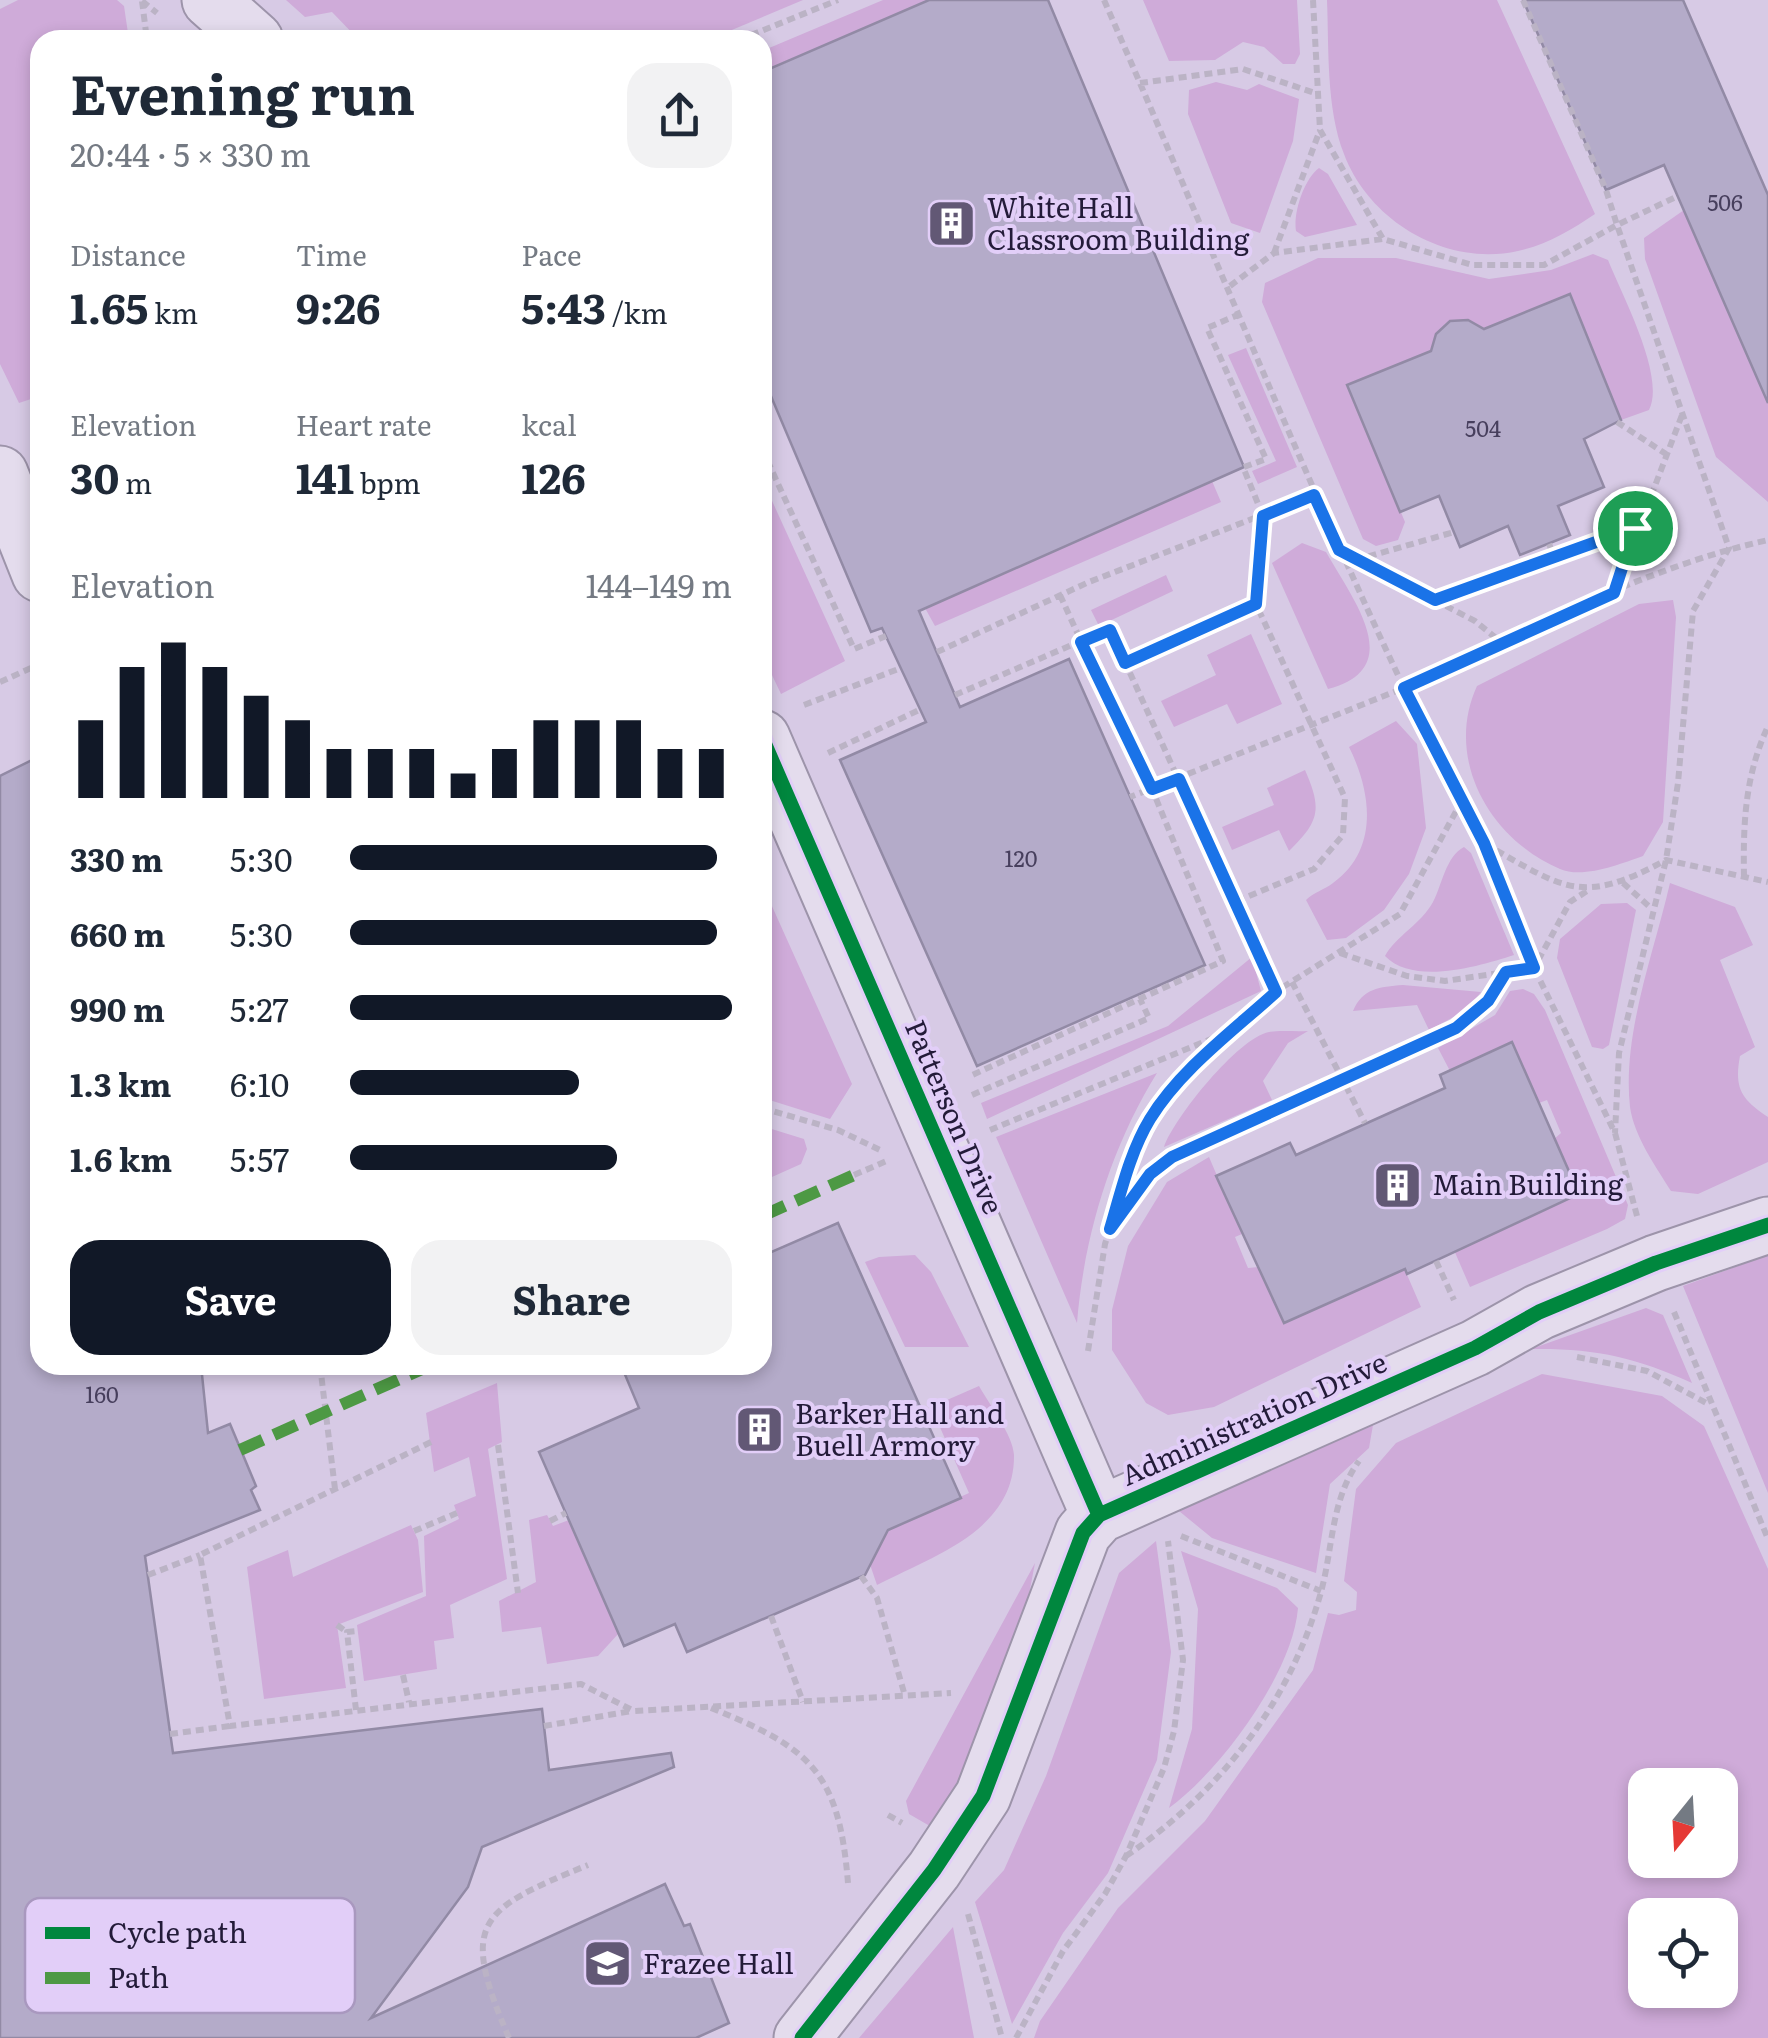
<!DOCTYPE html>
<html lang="en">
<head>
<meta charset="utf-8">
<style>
  :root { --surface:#fff; --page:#f2f2f3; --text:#1f2937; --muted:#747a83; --accent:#111827 }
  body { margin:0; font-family:Literata,serif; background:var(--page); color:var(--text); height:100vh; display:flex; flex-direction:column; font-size:38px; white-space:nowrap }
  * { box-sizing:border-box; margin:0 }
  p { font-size:32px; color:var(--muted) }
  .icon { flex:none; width:55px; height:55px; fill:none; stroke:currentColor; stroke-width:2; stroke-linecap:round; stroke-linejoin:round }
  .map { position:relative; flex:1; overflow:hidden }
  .drawer { position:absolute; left:30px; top:30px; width:742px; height:1345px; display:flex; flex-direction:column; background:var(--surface); border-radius:30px; box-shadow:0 5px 15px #0003 }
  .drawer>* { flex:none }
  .needle { width:65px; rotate:198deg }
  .buttons { position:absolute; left:1628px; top:1768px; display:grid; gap:20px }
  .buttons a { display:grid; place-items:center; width:110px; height:110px; border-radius:20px; background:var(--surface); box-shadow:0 5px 15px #0003; font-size:50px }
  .pin { position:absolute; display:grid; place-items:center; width:85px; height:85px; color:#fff; margin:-42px; border:5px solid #fff; border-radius:50%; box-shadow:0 2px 10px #0007 }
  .round { display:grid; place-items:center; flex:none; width:105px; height:105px; border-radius:30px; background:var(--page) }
  .overview { display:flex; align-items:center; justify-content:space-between; height:170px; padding:0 40px }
  h1 { font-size:55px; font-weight:700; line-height:75px }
  .stats { display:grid; grid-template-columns:repeat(3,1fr); gap:15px; height:170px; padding:10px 40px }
  .stats div { display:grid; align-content:center }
  .stats b { font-size:42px; font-weight:700 }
  .stats small { font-size:28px; font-weight:400 }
  .stats p { font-size:28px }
  .chart { height:280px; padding:20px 40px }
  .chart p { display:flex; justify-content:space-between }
  .chart svg { width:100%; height:180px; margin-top:10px; stroke:var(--accent); stroke-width:6 }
  .primary-button { display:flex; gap:20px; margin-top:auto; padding:20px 40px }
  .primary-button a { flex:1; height:115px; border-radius:30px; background:var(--accent); color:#fff; font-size:40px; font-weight:700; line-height:115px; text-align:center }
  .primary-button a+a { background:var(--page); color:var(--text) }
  ul { padding:0 40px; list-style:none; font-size:32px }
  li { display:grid; grid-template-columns:160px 120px 1fr; align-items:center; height:75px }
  li i { height:25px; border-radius:12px; background:var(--accent) }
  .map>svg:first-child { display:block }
  .green { fill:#cfabd9; fill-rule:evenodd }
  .building { fill:#b4abc9; stroke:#928aa5; stroke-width:2.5 }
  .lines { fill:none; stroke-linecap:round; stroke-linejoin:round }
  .minor-casing { stroke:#9d94aa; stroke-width:59 }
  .path { stroke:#bbb3c5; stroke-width:6; stroke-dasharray:8 5; stroke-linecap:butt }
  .minor { stroke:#e4dced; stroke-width:55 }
  .quiet { stroke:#4d9944; stroke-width:12; stroke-dasharray:25 12; stroke-linecap:butt }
  .cycleway-casing { stroke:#e2cef8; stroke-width:21 }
  .cycleway { stroke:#00873e; stroke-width:15 }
  .route-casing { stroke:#fff; stroke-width:20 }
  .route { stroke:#1a73e8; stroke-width:12 }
  .labels { text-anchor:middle; stroke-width:8; stroke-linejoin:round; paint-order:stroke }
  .number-label { font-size:22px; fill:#473f5d }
  .poi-label { font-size:28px; fill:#231b39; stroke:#e2cef8; text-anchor:start }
  .street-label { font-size:28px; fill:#231b39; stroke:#e2cef8 }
  .key { fill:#e2cef8; stroke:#a998bf; stroke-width:2.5 }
  .key-label { font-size:28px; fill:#231b39 }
</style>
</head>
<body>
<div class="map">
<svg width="1768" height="2038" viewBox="0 0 1768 2038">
  <rect width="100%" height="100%" fill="#d7cae5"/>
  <path class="green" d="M18,0H117L124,6L129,40H40V396L19,403L0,364V9Z
    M286,0H803L708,40H359L332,12L305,17Z
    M883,0H929L763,72L762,51Z
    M1143,0H1297L1300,54L1295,64H1283L1264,47L1243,42L1215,60L1169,61Z
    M1327,0H1497L1595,214C1571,230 1547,245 1518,251C1446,267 1369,221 1344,154C1326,108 1329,48 1327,0Z
    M1216,82L1247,90L1259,84L1299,99L1293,141L1260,233L1231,223L1188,114L1189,90Z
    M1319,168L1328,174L1357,225L1305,237L1296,231C1293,213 1304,179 1319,168Z
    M1684,210L1768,403V502L1716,457L1645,259L1644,238Z
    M1593,254L1608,260C1622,295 1666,377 1649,410L1621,420L1569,294L1481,330L1466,320L1446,323L1436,334L1434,350L1348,385L1405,522L1398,540L1376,546L1363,539L1262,302L1265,283L1318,258H1396L1489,279L1551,270Z
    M1246,348L1297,467L1258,484L1252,471L1276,461L1228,355Z
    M763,481L845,661L781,694L763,656Z
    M1212,481L1221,502L935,626L925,608Z
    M1302,543L1326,552C1353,600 1408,668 1328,689L1272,563Z
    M1166,575L1173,591L1099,626L1091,610Z
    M1673,600L1676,617L1663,822L1643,856C1620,864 1583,879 1560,869C1489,839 1444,758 1477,686L1639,604Z
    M1251,634L1282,704L1237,724L1227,704L1174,727L1161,701L1216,675L1207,655Z
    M1396,721L1417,744L1426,828L1409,874L1384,910L1346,938L1327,940L1306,900C1314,892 1324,890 1333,883C1380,849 1371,791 1349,747Z
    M1305,770C1322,809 1320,821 1289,851L1279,830L1232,850L1222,827L1274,805L1267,788Z
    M1464,847L1471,853L1514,955C1480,966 1414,986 1385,956C1396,936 1421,924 1433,902C1442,885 1446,856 1464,847Z
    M1670,883L1735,907L1753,945L1720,960L1755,1047L1740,1056C1734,1088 1741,1099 1768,1117V1162L1698,1194L1671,1191C1656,1167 1634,1136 1630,1107C1622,1034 1654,953 1670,883Z
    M762,884L852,1084L830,1119L763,1098Z
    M1627,903L1636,910L1609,1045L1603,1049L1592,1047L1557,958L1560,939L1601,904Z
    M1252,957L1261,991L987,1119L981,1103L1168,1026Z
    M1403,985L1481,992L1467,1010L1429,1030L1417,1005L1353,1011C1363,988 1379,987 1403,985Z
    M1523,989L1534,994L1545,1010L1628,1205L1625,1219L1607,1229L1470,1287L1447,1234L1561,1133L1547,1100L1539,1103L1512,1043L1450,1071L1438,1048L1495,1015L1510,991Z
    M1308,1031L1288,1043L1263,1081L1272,1100L1164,1147C1174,1118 1238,1038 1269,1032C1281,1030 1296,1032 1308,1031Z
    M1157,1073C1111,1147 1084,1236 1077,1323L996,1137Z
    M762,1126L804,1139L807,1149L801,1164L763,1181Z
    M1209,1157L1242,1234L1235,1237L1248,1268L1398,1254L1421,1307L1214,1407L1168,1415L1146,1403L1112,1350V1310L1128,1246L1167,1182Z
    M915,1255L931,1272L969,1347H905L865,1262L879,1257Z
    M1768,1255V1493L1683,1286Z
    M1646,1308L1663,1315L1692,1383C1635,1357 1594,1348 1531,1349Z
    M1542,1374L1662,1396L1704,1426L1768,1569V2038H1034L1040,2021L1118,1908L1205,1821L1313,1670L1328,1613L1339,1615L1356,1610L1357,1592L1344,1581L1356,1489L1396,1443ZM1720,1785V1860H1645V1785ZM1720,1915V1990H1645V1915Z
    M497,1383L502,1442L488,1449L507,1579L450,1605L454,1638L434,1641L437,1669L364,1681L357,1625L426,1596L424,1536L459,1519L454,1505L476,1496L469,1457L434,1472L426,1413Z
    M979,1386C989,1404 1013,1435 1014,1455C1015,1531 933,1556 877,1585L862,1541L969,1493L931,1407Z
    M1373,1425L1369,1448L1330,1484L1316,1573L1212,1538L1179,1511Z
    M547,1515L553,1526L569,1520L619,1633L598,1656L547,1664L541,1627L502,1632L499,1601L536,1582L529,1520Z
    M411,1525L418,1540L423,1592L337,1625L346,1688L264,1699L247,1567L288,1550L293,1577Z
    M1156,1541L1171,1652L1157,1760L1108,1873L1063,1933L1012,2024L975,1902L1004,1870L1046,1776L1119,1573Z
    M1181,1551L1277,1588L1298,1608C1293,1673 1221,1770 1169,1808L1192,1729L1198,1609Z
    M1035,1563L1020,1642L996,1720L935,1829L909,1814L906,1801Z
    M953,1927L974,2038H859Z"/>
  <path class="building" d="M929,0H1048L1244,467L919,611L960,707L1069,659L1205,965L977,1066L840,760L926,722L882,628L871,632L762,375V72Z
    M1523,0H1683L1768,195V403L1664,165L1606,190Z
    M1570,294L1621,420L1584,439L1604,487L1558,506L1570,535L1520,555L1508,526L1460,547L1439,496L1400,512L1347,385L1431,351L1436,334L1450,321L1468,320L1484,329Z
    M40,756V1365H201L208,1433L230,1424L256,1486L251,1490L260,1510L145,1556L173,1753L542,1709L549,1770L671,1753L674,1767L482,1847L468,1887L371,2018L665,1884L684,1926L690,1924L729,2023L696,2038H0V776Z
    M1512,1042L1579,1194L1407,1274L1405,1269L1284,1323L1216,1176L1290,1143L1296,1155L1445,1088L1440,1075Z
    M838,1223L961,1498L888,1530L865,1575L687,1652L675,1624L624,1646L539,1452L639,1408L621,1365H762V1256Z"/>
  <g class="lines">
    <defs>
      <path id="minor" d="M210,0L255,40
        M0,474L40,574
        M762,738L1099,1515
        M802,2038L934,1870L983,1796L1083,1533L1099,1515L1475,1348L1539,1312L1656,1263L1768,1225"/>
    </defs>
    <use href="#minor" class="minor-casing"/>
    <path class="path" d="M1104,0C1204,229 1297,461 1404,688L1130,797
      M1313,0L1320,130L1383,239L1472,265H1544L1617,225L1729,548L1693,611L1678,783L1666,860L1619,1053L1615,1133
      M1523,0L1606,190L1617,225L1678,196
      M142,1L157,13
      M142,1L147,40
      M739,40L838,0
      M1140,83L1243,69L1318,94
      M1274,253L1320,130
      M1230,286L1274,253L1383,239
      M1240,314L1207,328L1266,459L1244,467
      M1617,422L1666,454
      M762,449L854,649L886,636
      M1549,544L1554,556
      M1342,552L1475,621L1501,642
      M1356,560L1454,532
      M1614,593L1682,415
      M1060,595L1081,641L1110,629L1275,992
      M1435,601L1635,529
      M937,652L1089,582L1314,495
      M1125,663L1256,604
      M0,682L40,664
      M955,695L1081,641L1152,789L1223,961L970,1076
      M804,705L901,668
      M828,753L919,710
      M1485,844C1565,889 1581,906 1666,860L1768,882
      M1744,877C1743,823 1745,776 1768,726
      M1623,883L1652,909
      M1237,901L1314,869L1343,835L1345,798L1256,604L1263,516L1243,467
      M1340,953L1407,976L1445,981L1534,968L1570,902L1587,891
      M1292,982L1365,1123
      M972,1095L1149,1018L1140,999
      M762,1108L838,1130L880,1150
      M990,1130L1228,1032
      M854,1175L889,1160
      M1637,1216L1615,1133L1534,968L1484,843L1404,688C1517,634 1646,567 1768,540
      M1115,1221L1150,1173L1172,1157L1456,1028L1488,1001L1506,973
      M1436,1261L1454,1300
      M1674,1312L1768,1539
      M1088,1351L1105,1244L1131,1162L1150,1120L1185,1074L1275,992L1400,914L1460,804
      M1577,1357L1647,1371L1710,1405
      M320,1365L335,1489
      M431,1442L200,1555L230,1726L581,1684L634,1711L951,1693
      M498,1445L518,1593
      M550,1521L566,1513
      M414,1531L457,1513
      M1181,1536L1321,1591
      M148,1575L200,1555
      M861,1576L877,1598L905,1696
      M771,1616L803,1702
      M337,1625L347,1632
      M403,1675L409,1702
      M711,1708C810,1748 839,1771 848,1883
      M356,1710L347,1632L358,1631
      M544,1726L632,1711
      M170,1734L230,1726
      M888,1815L902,1823
      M1126,1856C1220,1792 1290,1703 1321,1592C1333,1548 1331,1499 1359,1461
      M968,1914L1002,2038
      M509,2038C459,1922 478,1910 588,1865
      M1016,2038L1063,1951L1105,1894L1126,1856L1164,1768L1174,1731L1183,1660L1168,1541"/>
    <use href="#minor" class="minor"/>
    <path class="quiet" d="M762,1216L854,1175
      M240,1450L431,1365"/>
    <defs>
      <path id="cycleway" d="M762,738L1099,1515
        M802,2038L934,1870L983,1796L1083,1533L1099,1515L1475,1348L1539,1312L1656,1263L1768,1225"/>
    </defs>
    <use href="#cycleway" class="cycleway-casing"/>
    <use href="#cycleway" class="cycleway"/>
  </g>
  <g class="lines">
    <defs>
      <path id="route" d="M1314,495L1339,550L1435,600L1635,528L1614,593L1404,688L1484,843L1534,968L1506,972L1488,1001L1456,1028L1172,1157L1150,1174L1110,1229C1121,1192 1130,1152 1150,1119C1181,1069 1232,1032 1276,992L1179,779L1152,789L1081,642L1110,630L1125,663L1256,604L1263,516Z"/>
    </defs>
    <use href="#route" class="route-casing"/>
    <use href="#route" class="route"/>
  </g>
  <defs>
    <symbol id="building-square" viewBox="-11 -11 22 22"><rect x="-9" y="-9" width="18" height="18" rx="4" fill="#625875" stroke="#e2cef8"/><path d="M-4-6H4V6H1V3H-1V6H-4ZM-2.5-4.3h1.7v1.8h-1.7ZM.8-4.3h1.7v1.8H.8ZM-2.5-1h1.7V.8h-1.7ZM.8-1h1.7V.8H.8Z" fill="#fff"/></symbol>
    <symbol id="university-square" viewBox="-11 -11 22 22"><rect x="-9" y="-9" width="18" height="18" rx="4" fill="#625875" stroke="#e2cef8"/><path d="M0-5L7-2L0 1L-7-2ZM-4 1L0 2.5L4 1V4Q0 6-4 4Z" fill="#fff"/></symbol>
  </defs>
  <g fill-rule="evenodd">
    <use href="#building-square" x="924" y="196" width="55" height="55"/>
    <use href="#building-square" x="1370" y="1158" width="55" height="55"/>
    <use href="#building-square" x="732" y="1402" width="55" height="55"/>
    <use href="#university-square" x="580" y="1936" width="55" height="55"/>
  </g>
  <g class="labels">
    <g class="number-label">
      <text x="1725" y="211">506</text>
      <text x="1483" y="437">504</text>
      <text x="1021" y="867">120</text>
      <text x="102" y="1403">160</text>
    </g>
    <g class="poi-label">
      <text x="987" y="218">White Hall<tspan x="987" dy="32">Classroom Building</tspan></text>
      <text x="1432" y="1195">Main Building</text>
      <text x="795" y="1424">Barker Hall and<tspan x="795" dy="32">Buell Armory</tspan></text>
      <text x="643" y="1974">Frazee Hall</text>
    </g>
    <g class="street-label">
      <text transform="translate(954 1117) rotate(67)" y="10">Patterson Drive</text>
      <text transform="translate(1254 1419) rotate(-24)" y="10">Administration Drive</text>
    </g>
  </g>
  <rect x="25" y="1898" width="330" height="115" rx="15" class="key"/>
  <rect x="45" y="1927" width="45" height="12" fill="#00873e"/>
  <rect x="45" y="1972" width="45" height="12" fill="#4d9944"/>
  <g class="key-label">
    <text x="108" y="1943">Cycle path</text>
    <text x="108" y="1988">Path</text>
  </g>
</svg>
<div class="buttons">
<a><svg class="needle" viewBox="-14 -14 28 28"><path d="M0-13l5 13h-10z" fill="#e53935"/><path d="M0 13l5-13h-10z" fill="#747a83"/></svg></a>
<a><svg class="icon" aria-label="locate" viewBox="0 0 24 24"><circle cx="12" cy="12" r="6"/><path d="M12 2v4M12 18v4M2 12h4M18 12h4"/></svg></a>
</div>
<div class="pin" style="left:1635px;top:528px;background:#1e9e55"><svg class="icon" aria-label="arrive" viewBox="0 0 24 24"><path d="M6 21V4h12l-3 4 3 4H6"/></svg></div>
<section class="drawer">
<div class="overview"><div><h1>Evening run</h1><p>20:44 · 5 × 330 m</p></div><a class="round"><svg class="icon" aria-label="share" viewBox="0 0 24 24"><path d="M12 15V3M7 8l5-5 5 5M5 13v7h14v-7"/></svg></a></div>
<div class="stats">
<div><p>Distance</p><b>1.65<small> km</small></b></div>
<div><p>Time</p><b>9:26</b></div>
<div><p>Pace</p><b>5:43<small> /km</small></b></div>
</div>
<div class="stats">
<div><p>Elevation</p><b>30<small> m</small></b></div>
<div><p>Heart rate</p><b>141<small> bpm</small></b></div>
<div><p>kcal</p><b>126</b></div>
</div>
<div class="chart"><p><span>Elevation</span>144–149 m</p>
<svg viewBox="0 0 160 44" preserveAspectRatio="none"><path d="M5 44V25M15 44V12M25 44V6M35 44V12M45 44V19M55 44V25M65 44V32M75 44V32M85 44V32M95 44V38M105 44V32M115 44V25M125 44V25M135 44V25M145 44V32M155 44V32"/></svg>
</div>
<ul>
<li><b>330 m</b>5:30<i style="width:96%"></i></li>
<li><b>660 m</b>5:30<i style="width:96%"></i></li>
<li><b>990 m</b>5:27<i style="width:100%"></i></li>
<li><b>1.3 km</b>6:10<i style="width:60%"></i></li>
<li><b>1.6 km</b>5:57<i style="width:70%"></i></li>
</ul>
<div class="primary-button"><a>Save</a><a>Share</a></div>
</section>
</div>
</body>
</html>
